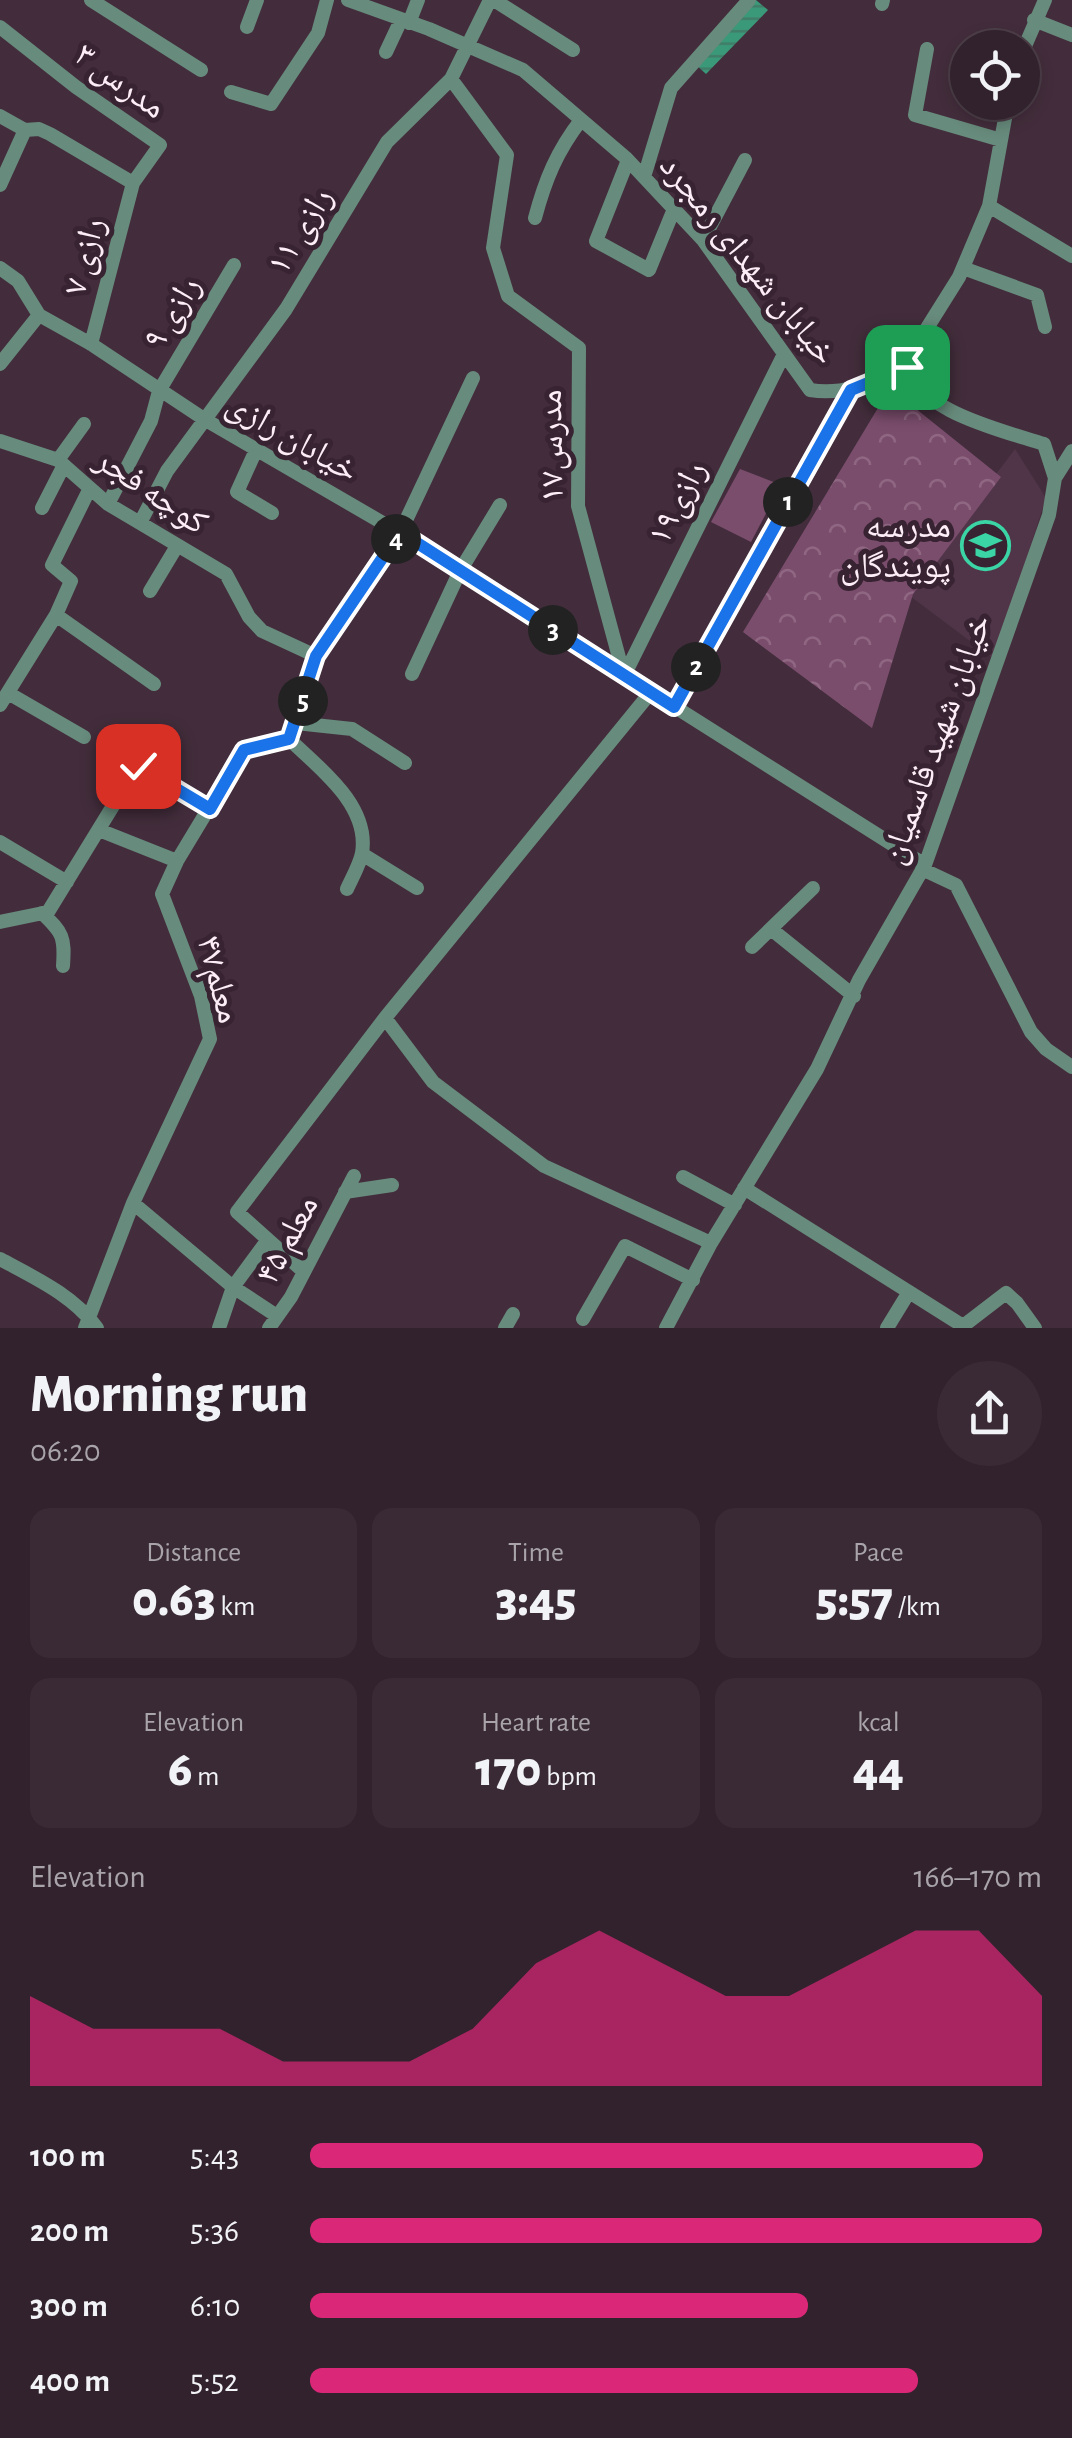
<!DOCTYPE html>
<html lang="en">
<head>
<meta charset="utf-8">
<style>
  :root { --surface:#32222d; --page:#3a2a35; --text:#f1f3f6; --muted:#a8a4aa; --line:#4d3f49; --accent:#db2777 }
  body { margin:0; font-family:"Alegreya Sans","Noto Naskh Arabic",sans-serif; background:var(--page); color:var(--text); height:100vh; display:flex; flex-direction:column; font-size:38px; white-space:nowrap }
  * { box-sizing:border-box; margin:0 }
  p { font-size:32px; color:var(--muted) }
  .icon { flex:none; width:55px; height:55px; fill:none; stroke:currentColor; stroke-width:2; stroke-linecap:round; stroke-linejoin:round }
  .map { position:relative; height:1328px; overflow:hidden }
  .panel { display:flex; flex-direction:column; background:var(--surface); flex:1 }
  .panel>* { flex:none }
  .fabs { position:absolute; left:950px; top:30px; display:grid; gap:20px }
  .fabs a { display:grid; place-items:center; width:90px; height:90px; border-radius:50%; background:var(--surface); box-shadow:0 5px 15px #0003,0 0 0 2px var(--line); font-size:50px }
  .pin { position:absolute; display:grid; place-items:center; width:85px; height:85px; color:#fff; margin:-42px; border-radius:20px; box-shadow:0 5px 15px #0006 }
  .km { position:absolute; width:50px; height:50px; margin:-25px; border-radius:50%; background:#222; color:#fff; font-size:28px; line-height:50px; text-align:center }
  .round { display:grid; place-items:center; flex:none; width:105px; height:105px; border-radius:52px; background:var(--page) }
  .summary { display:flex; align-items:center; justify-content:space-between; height:170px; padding:0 30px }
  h1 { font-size:55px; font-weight:800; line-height:75px }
  .figures { display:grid; grid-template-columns:repeat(3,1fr); gap:15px; height:170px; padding:10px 30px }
  .figures div { display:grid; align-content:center; border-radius:20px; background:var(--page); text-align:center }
  .figures b { font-size:50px; font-weight:800 }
  .figures small { font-size:28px; font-weight:400 }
  .figures p { font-size:28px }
  .chart { height:280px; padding:20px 30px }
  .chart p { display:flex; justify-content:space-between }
  .chart svg { width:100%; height:180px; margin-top:10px; fill:var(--accent); opacity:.7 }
  ul { padding:0 30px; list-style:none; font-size:32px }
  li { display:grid; grid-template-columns:160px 120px 1fr; align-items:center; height:75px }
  li i { height:25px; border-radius:12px; background:var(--accent) }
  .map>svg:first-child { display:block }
  .built { fill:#503548 }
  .green { fill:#7b4d6d }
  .forest { fill:url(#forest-crowns) }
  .water { fill:url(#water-rules) }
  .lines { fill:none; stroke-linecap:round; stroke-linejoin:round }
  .minor { stroke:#678b7c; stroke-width:14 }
  .route-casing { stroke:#fff; stroke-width:20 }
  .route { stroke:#1a73e8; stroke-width:12 }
  .labels { text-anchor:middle; stroke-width:10; stroke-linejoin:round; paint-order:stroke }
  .street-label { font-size:35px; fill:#fcedf7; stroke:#382332 }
  .poi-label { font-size:35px; fill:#fcedf7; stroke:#382332; text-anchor:end }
</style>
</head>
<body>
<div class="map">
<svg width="1072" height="1328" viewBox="0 0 1072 1328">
  <defs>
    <pattern id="forest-crowns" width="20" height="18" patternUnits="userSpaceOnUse" patternTransform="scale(2.5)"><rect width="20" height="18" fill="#7b4d6d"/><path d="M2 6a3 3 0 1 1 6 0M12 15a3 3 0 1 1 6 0" fill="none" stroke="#8f6783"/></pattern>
    <pattern id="water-rules" width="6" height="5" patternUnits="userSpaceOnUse" patternTransform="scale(2.5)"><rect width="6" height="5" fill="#3a9978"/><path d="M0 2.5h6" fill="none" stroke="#407c68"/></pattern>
  </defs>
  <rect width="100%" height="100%" fill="#432d3c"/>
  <path class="built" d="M1015,449L1046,498L994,659L906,593Z"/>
  <path class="green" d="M740,469L781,485L751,542L711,522Z"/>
  <path class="forest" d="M890,388L1001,477L913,594L872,728L743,632Z"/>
  <path class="water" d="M744,0H756L768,10L706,74L694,63Z"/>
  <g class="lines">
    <path class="minor" d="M91,0L201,70
      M348,0L429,29L523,70L626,158L703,240L810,390C846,396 874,381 907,367
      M490,0L451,79L507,155L493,248L508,296L579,348L578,506L624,676
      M494,0L573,50
      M882,4L883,0
      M1034,20L1072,35
      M409,23L418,0
      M0,27L76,87L160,145L133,183L91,344
      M247,27L257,0
      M927,49L915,115L1001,140
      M386,52L401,20
      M1022,53L1045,0
      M231,92L271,104L318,33L327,0
      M0,116L25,130
      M25,130L39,129L50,134L133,183
      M628,160L596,241L649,270L674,209
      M644,177L671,88L749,0
      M0,185L25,130
      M989,206L1072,256
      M535,218C545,180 557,151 581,120
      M703,240L745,160
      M0,268L18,281L39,315L91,344L204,419L400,533L925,865
      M963,268L1037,295L1045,327
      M0,364L39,315
      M0,441L58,460L108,504L226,574L249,617L262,631L316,656L289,739
      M256,450L237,492L272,513
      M58,460L84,424
      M1055,478L1072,451
      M108,504L151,421L159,391L234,265
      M42,508L64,465
      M140,523L167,471L286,309L387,142L451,79
      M150,591L177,546
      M56,615L154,684
      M316,656L400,533L473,378
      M412,674L460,571L500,505
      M624,676L783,356
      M8,693L84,737
      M0,705L56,615L71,581L52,565L90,488
      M674,707L851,390
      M296,723L352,729L405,763
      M289,739C319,768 370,805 362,853C360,864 352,878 347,889
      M138,766L210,809
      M99,830L177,861
      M0,842L67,882
      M362,854L417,888
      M922,869L956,885L1031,1032L1046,1049L1072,1067
      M42,913C63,933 65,937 63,966
      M0,922L48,912L154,739
      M771,929L854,996
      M752,947L813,888
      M385,1018L433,1082L544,1166L711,1243
      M683,1177L735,1205
      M744,1188L963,1326L1006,1293L1017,1303L1035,1328
      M345,1192L392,1185
      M133,1203L233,1287L277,1316
      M0,1259C35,1278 73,1295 97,1328
      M303,1271L237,1212L385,1018L651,692
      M583,1319L625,1246L693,1280
      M85,1328L133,1203L210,1039L201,996L162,894L177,861L244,750L289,739
      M219,1328L233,1287L267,1241
      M269,1328L291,1297L354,1176
      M505,1328L513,1314
      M666,1328L711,1243L817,1069L859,980L925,865L1049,515L1055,478L1044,444C1005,431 909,410 907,360L959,277L989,206L1008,102
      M887,1328L909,1292"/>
  </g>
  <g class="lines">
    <defs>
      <path id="route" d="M138,766L210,809L244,750L289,739L316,656L400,532L674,707L851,390L907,367"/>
    </defs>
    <use href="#route" class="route-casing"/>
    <use href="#route" class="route"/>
  </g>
  <defs>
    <symbol id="school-ring" viewBox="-11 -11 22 22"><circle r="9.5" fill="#382332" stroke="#3bd4a4" stroke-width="1.5"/><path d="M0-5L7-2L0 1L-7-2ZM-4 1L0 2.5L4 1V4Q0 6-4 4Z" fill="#3bd4a4"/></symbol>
  </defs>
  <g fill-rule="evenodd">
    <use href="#school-ring" x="958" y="518" width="55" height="55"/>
  </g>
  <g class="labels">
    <g class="street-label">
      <text transform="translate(121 80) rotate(36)" y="12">مدرس ۳</text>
      <text transform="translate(299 230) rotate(-59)" y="12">رازی ۱۱</text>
      <text transform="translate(83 256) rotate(-75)" y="12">رازی ۷</text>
      <text transform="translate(749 259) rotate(51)" y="12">خیابان شهدای رمجرد</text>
      <text transform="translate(171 312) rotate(-59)" y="12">رازی ۹</text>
      <text transform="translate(293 436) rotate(30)" y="12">خیابان رازی</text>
      <text transform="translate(550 446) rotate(-91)" y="12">مدرس۱۷</text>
      <text transform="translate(152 490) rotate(34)" y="12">کوچه فجر</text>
      <text transform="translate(676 502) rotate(-63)" y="12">رازی۱۹</text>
      <text transform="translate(935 739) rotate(-70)" y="12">خیابان شهید قاسمیان</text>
      <text transform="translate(220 979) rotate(75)" y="12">معلم۴۷</text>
      <text transform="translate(286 1239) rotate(-62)" y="12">معلم ۴۵</text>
    </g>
    <g class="poi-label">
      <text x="951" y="537">مدرسه<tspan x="951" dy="40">پویندگان</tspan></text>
    </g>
  </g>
</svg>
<div class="fabs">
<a><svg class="icon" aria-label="locate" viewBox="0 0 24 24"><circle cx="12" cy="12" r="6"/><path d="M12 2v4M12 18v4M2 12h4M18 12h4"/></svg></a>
</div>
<div class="pin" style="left:907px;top:367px;background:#1e9e55"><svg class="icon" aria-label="arrive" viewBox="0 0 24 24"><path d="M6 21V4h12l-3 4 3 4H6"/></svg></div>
<div class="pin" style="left:138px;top:766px;background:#d93025"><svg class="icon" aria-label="check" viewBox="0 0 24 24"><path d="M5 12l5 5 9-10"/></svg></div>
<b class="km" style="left:788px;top:502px">1</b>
<b class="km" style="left:696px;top:667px">2</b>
<b class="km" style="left:553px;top:630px">3</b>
<b class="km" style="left:396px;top:539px">4</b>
<b class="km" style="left:303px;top:701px">5</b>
</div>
<section class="panel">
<div class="summary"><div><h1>Morning run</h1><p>06:20</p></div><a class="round"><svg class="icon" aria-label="share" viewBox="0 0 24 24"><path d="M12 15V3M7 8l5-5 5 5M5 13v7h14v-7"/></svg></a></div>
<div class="figures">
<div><p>Distance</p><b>0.63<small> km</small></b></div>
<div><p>Time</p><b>3:45</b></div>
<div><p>Pace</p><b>5:57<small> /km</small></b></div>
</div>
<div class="figures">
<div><p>Elevation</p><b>6<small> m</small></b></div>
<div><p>Heart rate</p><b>170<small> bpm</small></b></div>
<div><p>kcal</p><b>44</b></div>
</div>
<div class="chart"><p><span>Elevation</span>166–170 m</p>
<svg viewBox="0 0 160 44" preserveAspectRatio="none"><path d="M0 44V22L10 30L20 30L30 30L40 38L50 38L60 38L70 30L80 14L90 6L100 14L110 22L120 22L130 14L140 6L150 6L160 22V44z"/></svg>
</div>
<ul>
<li><b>100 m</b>5:43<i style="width:92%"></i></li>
<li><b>200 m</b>5:36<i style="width:100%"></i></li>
<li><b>300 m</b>6:10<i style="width:68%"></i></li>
<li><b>400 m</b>5:52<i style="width:83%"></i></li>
</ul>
</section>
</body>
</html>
